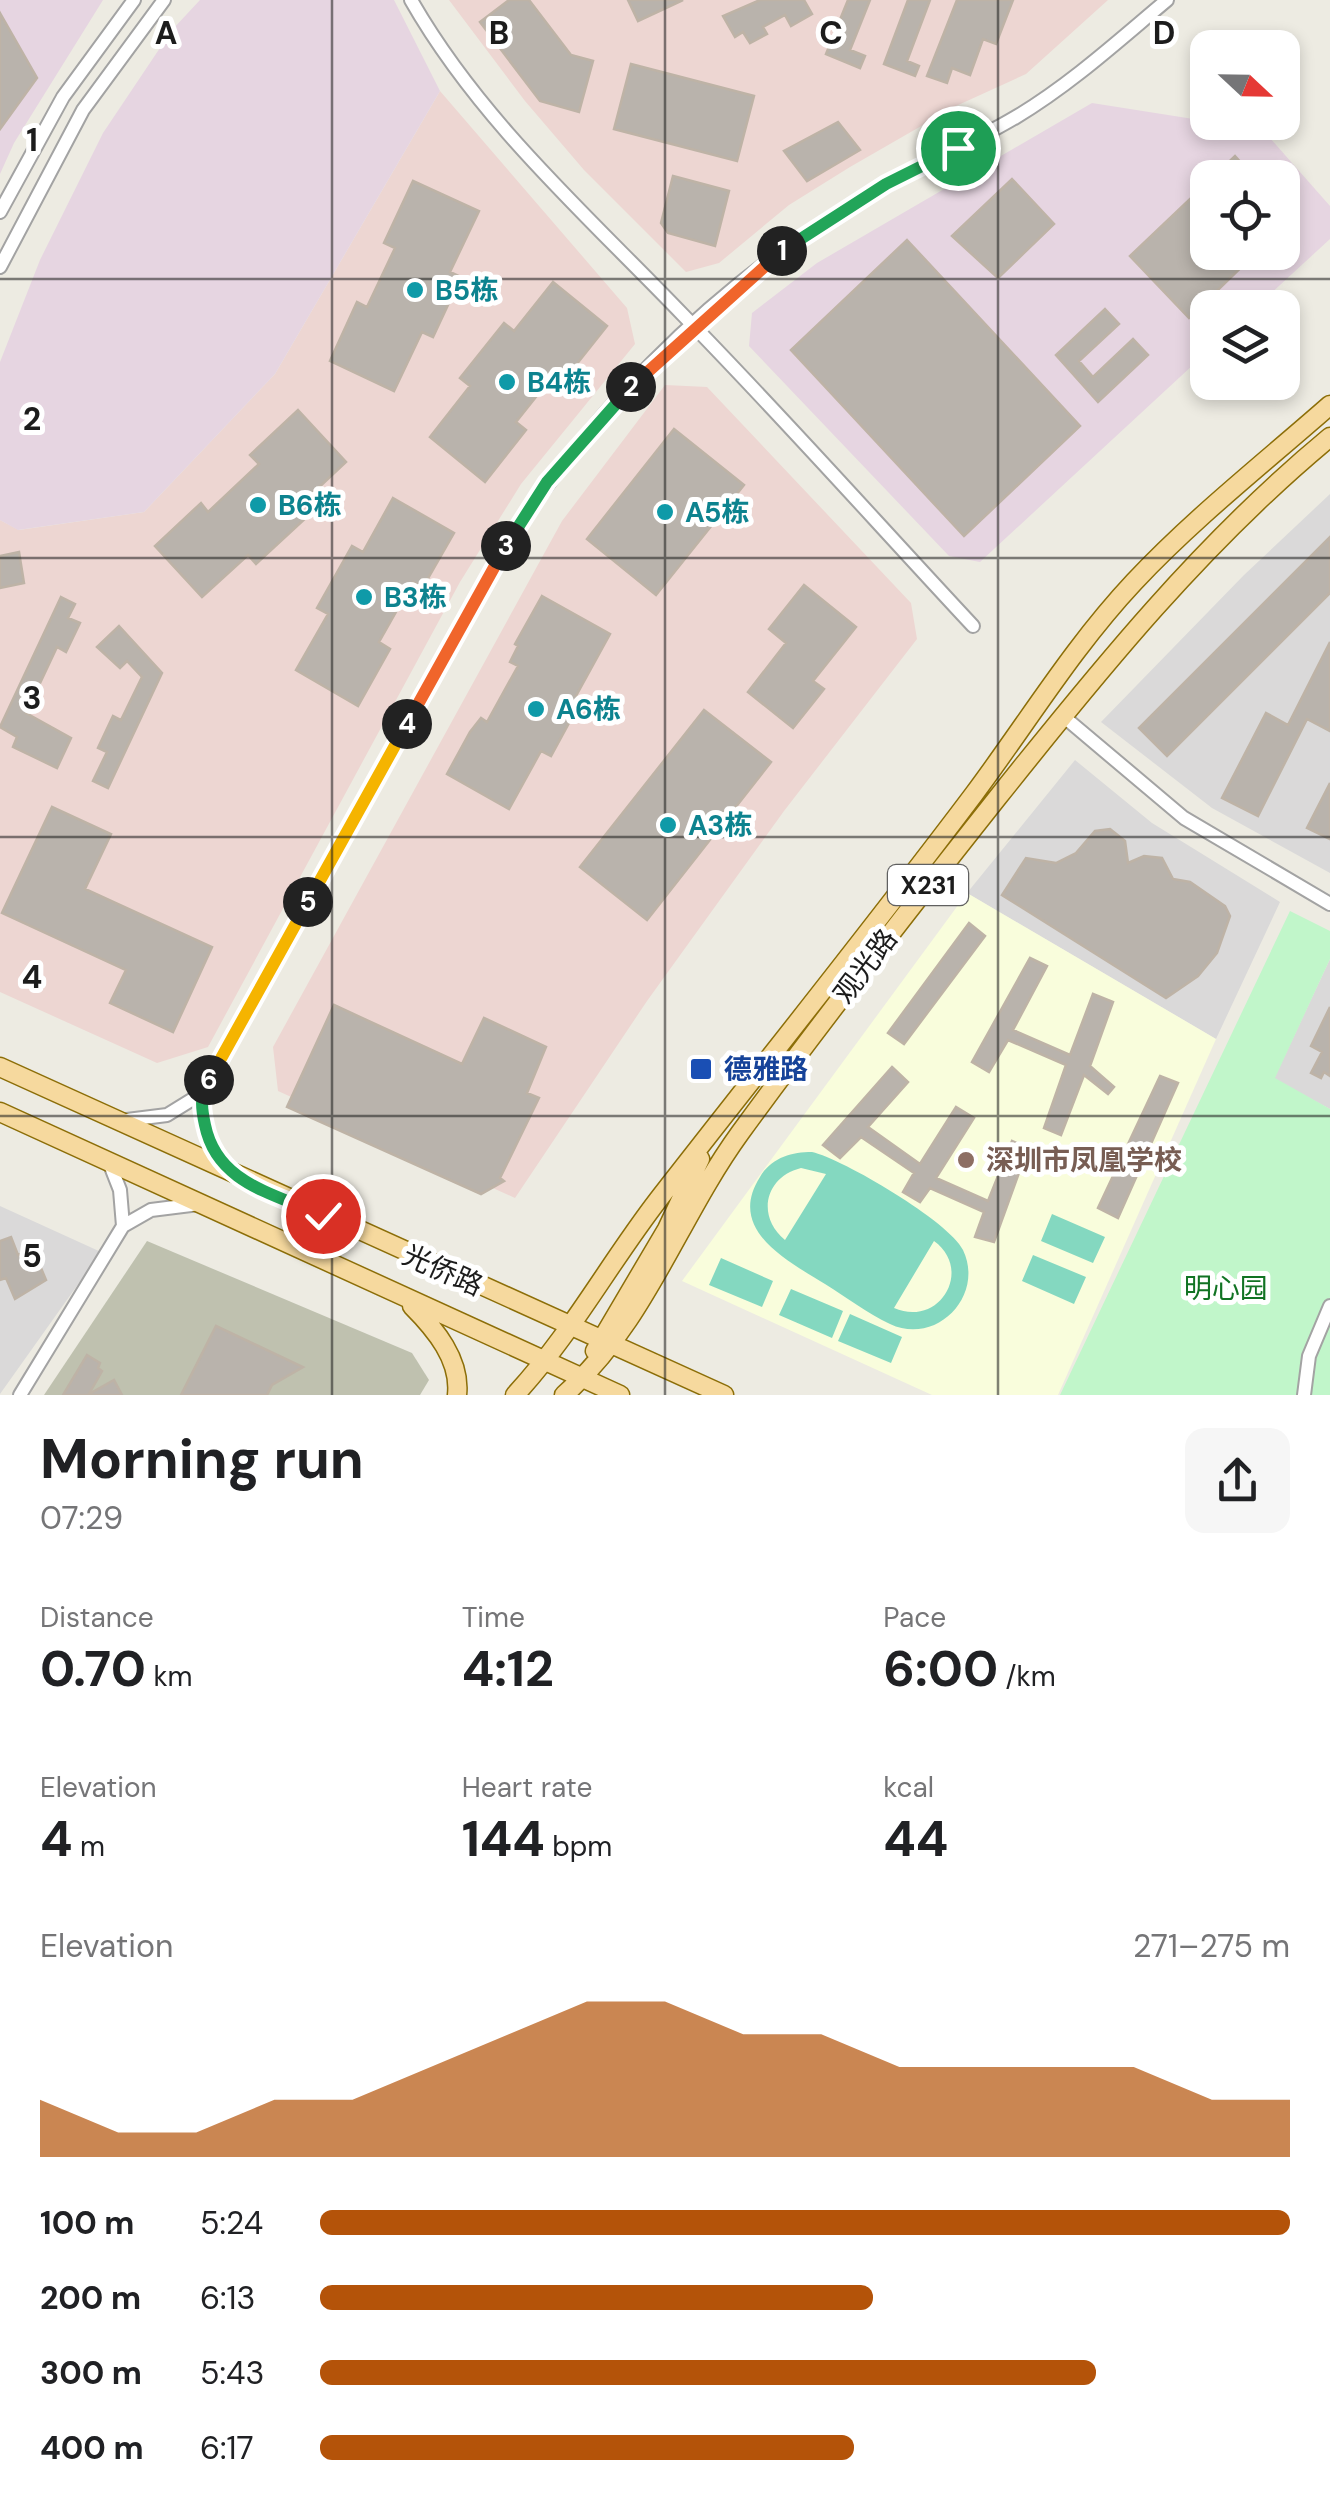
<!DOCTYPE html>
<html lang="en">
<head>
<meta charset="utf-8">
<style>
  :root { --surface:#fff; --page:#f6f6f6; --text:#202124; --muted:#757577; --accent:#b45309 }
  body { margin:0; font-family:"DM Sans","Noto Sans SC",sans-serif; background:var(--page); color:var(--text); height:100vh; display:flex; flex-direction:column; font-size:38px; white-space:nowrap }
  * { box-sizing:border-box; margin:0 }
  p { font-size:32px; color:var(--muted) }
  .icon { flex:none; width:55px; height:55px; fill:none; stroke:currentColor; stroke-width:2; stroke-linecap:round; stroke-linejoin:round }
  .map { position:relative; height:1395px; overflow:hidden }
  .sheet { display:flex; flex-direction:column; background:var(--surface); flex:1 }
  .sheet>* { flex:none }
  .needle { width:65px; rotate:112deg }
  .fabs { position:absolute; left:1190px; top:30px; display:grid; gap:20px }
  .fabs a { display:grid; place-items:center; width:110px; height:110px; border-radius:20px; background:var(--surface); box-shadow:0 5px 15px #0003; font-size:50px }
  .pin { position:absolute; display:grid; place-items:center; width:85px; height:85px; color:#fff; margin:-42px; border:5px solid #fff; border-radius:50%; box-shadow:0 2px 10px #0007 }
  .km { position:absolute; width:50px; height:50px; margin:-25px; border-radius:50%; background:#222; color:#fff; font-size:28px; line-height:50px; text-align:center }
  .round { display:grid; place-items:center; flex:none; width:105px; height:105px; border-radius:20px; background:var(--page) }
  .head { display:flex; align-items:center; justify-content:space-between; height:170px; padding:0 40px }
  h1 { font-size:55px; font-weight:700; line-height:75px }
  .stats { display:grid; grid-template-columns:repeat(3,1fr); gap:15px; height:170px; padding:10px 40px }
  .stats div { display:grid; align-content:center }
  .stats b { font-size:50px; font-weight:700 }
  .stats small { font-size:28px; font-weight:400 }
  .stats p { font-size:28px }
  .chart { height:280px; padding:20px 40px }
  .chart p { display:flex; justify-content:space-between }
  .chart svg { width:100%; height:180px; margin-top:10px; fill:var(--accent); opacity:.7 }
  ul { padding:0 40px; list-style:none; font-size:32px }
  li { display:grid; grid-template-columns:160px 120px 1fr; align-items:center; height:75px }
  li i { height:25px; border-radius:12px; background:var(--accent) }
  .map>svg:first-child { display:block }
  .residential { fill:#dad9d9 }
  .commercial { fill:#edd6d2 }
  .industrial { fill:#e6d5e1; fill-rule:evenodd }
  .education { fill:#f9fddc }
  .construction { fill:#bfc1af }
  .park { fill:#c1f6ca }
  .pitch { fill:#84d8c0; fill-rule:evenodd }
  .building { fill:#b9b3ac; stroke:#beb3a6; stroke-width:2.5 }
  .lines { fill:none; stroke-linecap:round; stroke-linejoin:round }
  .minor-casing { stroke:#a3a3a3; stroke-width:16 }
  .major-casing { stroke:#8c6e08; stroke-width:21 }
  .minor { stroke:#fff; stroke-width:12 }
  .major { stroke:#f6d99e; stroke-width:18 }
  .split-1-casing { stroke:#fff; stroke-width:20 }
  .split-2-casing { stroke:#fff; stroke-width:20 }
  .split-3-casing { stroke:#fff; stroke-width:20 }
  .split-4-casing { stroke:#fff; stroke-width:20 }
  .split-5-casing { stroke:#fff; stroke-width:20 }
  .split-6-casing { stroke:#fff; stroke-width:20 }
  .split-7-casing { stroke:#fff; stroke-width:20 }
  .split-1 { stroke:#22a559; stroke-width:12 }
  .split-2 { stroke:#f0652b; stroke-width:12 }
  .split-3 { stroke:#22a559; stroke-width:12 }
  .split-4 { stroke:#f0652b; stroke-width:12 }
  .split-5 { stroke:#f5b400; stroke-width:12 }
  .split-6 { stroke:#f5b400; stroke-width:12 }
  .split-7 { stroke:#22a559; stroke-width:12 }
  .grid { fill:none; stroke:#1c1c1c; stroke-width:2.5; stroke-opacity:0.55 }
  .culture-dot { fill:#0f9aa8; stroke:#fff; stroke-width:4 }
  .transit-dot { fill:#1a4fb4; stroke:#fff; stroke-width:4 }
  .education-dot { fill:#8d6e63; stroke:#fff; stroke-width:4 }
  .labels { text-anchor:middle; stroke-width:10; stroke-linejoin:round; paint-order:stroke }
  .shield { fill:#fff; stroke:#606060; stroke-width:2.5 }
  .shield-label { font-size:25px; font-weight:bold; fill:#1c1c1c }
  .culture-label { font-size:28px; font-weight:bold; fill:#0d838f; stroke:#fff; text-anchor:start }
  .street-label { font-size:28px; fill:#1c1c1c; stroke:#fff }
  .transit-label { font-size:28px; font-weight:bold; fill:#164399; stroke:#fff; text-anchor:start }
  .education-label { font-size:28px; font-weight:bold; fill:#785e54; stroke:#fff; text-anchor:start }
  .park-label { font-size:28px; fill:#117323; stroke:#fff }
  .grid-label { font-size:32px; text-anchor:middle; font-weight:bold; fill:#1c1c1c; stroke:#fff; stroke-width:10; stroke-linejoin:round; paint-order:stroke }
</style>
</head>
<body>
<div class="map">
<svg width="1330" height="1395" viewBox="0 0 1330 1395">
  <rect width="100%" height="100%" fill="#edebe2"/>
  <path class="residential" d="M1330,494V873L1212,808L1101,722L1244,575Z
    M1075,760L1152,823L1280,902L1216,1039L967,893Z
    M1330,959V1109L1274,1079Z
    M0,1206L101,1252L0,1394Z"/>
  <path class="commercial" d="M449,0H1108L1026,74L956,106L850,167L789,205L719,263L686,272L584,170L525,101Z
    M440,91L627,308L635,344L521,484L460,582L208,1047L157,1063L0,992V520L19,530L144,512L275,374Z
    M665,385L707,387L911,603L917,639L784,811L647,1001L515,1198L278,1091L273,1047L562,521Z"/>
  <path class="industrial" d="M0,0H103L14,143L0,174Z
    M200,0H394L440,91L275,374L144,512L18,530L0,520V362L40,260L103,133L172,30Z
    M1092,103L1263,130L1330,206V239L1256,307L1208,308L1207,352L980,562L949,556L749,346L752,313L817,263ZM1208,178H1282V252H1208Z"/>
  <path class="education" d="M967,893L1216,1039L1058,1395H932L682,1281Z"/>
  <path class="construction" d="M147,1241L412,1353L429,1380L420,1395H44Z"/>
  <path class="park" d="M1290,911L1330,931V959L1275,1078L1330,1109V1395H1060Z"/>
  <path class="pitch" d="M812,1152C843,1159 950,1222 963,1250C985,1296 936,1346 890,1324C867,1313 846,1297 825,1284C788,1261 726,1230 760,1177C771,1158 791,1152 812,1152ZM801,1168L826,1174L785,1240C756,1216 765,1177 801,1168ZM934,1241C974,1270 939,1328 894,1308Z
    M1052,1214L1105,1237L1093,1263L1041,1241Z
    M1033,1255L1086,1277L1074,1304L1022,1281Z
    M721,1258L773,1281L762,1307L709,1285Z
    M791,1289L843,1311L832,1338L779,1315Z
    M850,1314L902,1337L891,1363L838,1341Z"/>
  <path class="building" d="M509,0H529L571,55L593,61L579,112L540,101L480,22Z
    M628,0H683L638,21Z
    M760,0H804L812,14L791,26L785,15L763,27L767,34L750,43L743,32L735,37L723,16Z
    M848,0H870L850,50L865,56L860,68L826,54Z
    M908,0H930L907,61L919,66L915,76L884,64Z
    M957,0H1013L996,44L983,39L970,75L952,68L947,83L927,76Z
    M0,13L37,78L0,129Z
    M631,64L754,96L737,161L614,129Z
    M838,122L860,150L807,181L784,151Z
    M1235,156L1255,178H1212Z
    M673,176L729,191L715,246L668,233L661,223Z
    M1012,179L1054,224L998,278L952,236Z
    M413,181L479,211L450,272L461,277L433,337L422,332L394,391L330,361L357,302L367,307L395,248L384,243Z
    M1208,182V252H1257L1189,318L1130,256Z
    M907,240L1080,426L964,536L791,350Z
    M553,282L607,326L568,375L559,368L516,422L526,430L485,482L430,437L470,386L460,378L504,323L514,331Z
    M1105,309L1119,324L1079,361L1093,377L1133,339L1148,355L1098,402L1056,355Z
    M298,410L346,462L299,506L308,516L256,564L248,555L202,597L155,546L201,503L208,512L259,464L250,455Z
    M674,429L744,485L656,595L587,539Z
    M393,498L454,533L423,587L413,582L379,642L390,649L358,706L296,670L328,614L317,608L352,546L363,552Z
    M1330,537V593L1167,756L1139,728Z
    M19,552L24,583L0,588V556Z
    M804,585L856,627L813,681L824,689L793,728L748,692L786,643L769,629Z
    M542,596L610,634L576,696L582,699L551,756L541,751L509,809L447,774L470,732L481,718L487,722L518,666L510,662L518,646L515,644Z
    M61,597L75,604L68,618L80,623L66,652L57,647L26,713L71,738L57,768L13,747L17,737L0,727Z
    M119,626L162,673L108,788L93,781L107,752L98,748L113,716L121,720L142,677L127,661L120,668L97,647Z
    M1330,642V731L1307,719L1258,816L1222,798L1266,713L1288,725Z
    M704,710L771,762L647,920L580,867Z
    M1330,783V839L1307,828Z
    M52,807L111,834L85,889L212,947L173,1032L110,1003L126,970L2,913Z
    M1110,829L1125,841L1128,863L1144,856L1162,858L1173,879L1190,882L1225,906L1230,916L1217,953L1198,976L1166,998L1002,895L1026,858L1056,863L1076,853L1095,831Z
    M969,923L985,936L904,1044L888,1033Z
    M1030,958L1047,966L1013,1030L1070,1055L1093,994L1113,1002L1090,1066L1114,1087L1108,1094L1084,1075L1061,1135L1044,1128L1066,1065L1008,1040L989,1072L972,1062Z
    M334,1005L462,1064L484,1018L546,1047L527,1093L539,1098L500,1178L504,1181L481,1194L287,1107Z
    M1330,1007V1076L1324,1072L1321,1078L1311,1073L1322,1052L1311,1046Z
    M892,1067L908,1082L868,1127L920,1164L956,1107L974,1118L936,1178L988,1201L1012,1141L1028,1148L994,1242L975,1237L984,1212L930,1188L920,1202L903,1192L914,1173L861,1137L840,1158L823,1145Z
    M1160,1076L1178,1083L1118,1218L1098,1208Z
    M11,1237L18,1255L33,1249L46,1280L15,1299L6,1278L0,1280V1241Z
    M216,1326L303,1367L272,1385L267,1395H181Z
    M87,1355L100,1363L98,1368L102,1371L89,1394L114,1380L122,1395H63Z"/>
  <g class="lines">
    <defs>
      <path id="minor" d="M411,0C480,121 587,215 683,315C782,416 876,522 973,626
        M0,212L63,97L134,0
        M0,267L83,110L164,0
        M1063,716L1184,818L1330,904
        M201,1094L209,1146L223,1166
        M119,1121L167,1115L201,1094L509,541C590,415 702,300 829,219C889,180 955,153 1016,117C1071,84 1118,41 1167,0
        M109,1162L120,1190L123,1226L151,1210L199,1204
        M20,1395L123,1226
        M1304,1395L1309,1356L1330,1306"/>
      <path id="major" d="M0,1067L724,1395
        M0,1112L620,1395
        M412,1306C435,1329 461,1360 457,1395
        M595,1351L667,1229L700,1159
        M515,1395C572,1333 608,1265 658,1200C763,1065 871,931 974,794C1027,723 1073,647 1134,582C1194,518 1264,463 1330,405
        M564,1395C646,1322 677,1220 740,1133C823,1019 910,908 998,797C1100,669 1203,542 1330,437"/>
    </defs>
    <use href="#minor" class="minor-casing"/>
    <use href="#major" class="major-casing"/>
    <use href="#minor" class="minor"/>
    <use href="#major" class="major"/>
  </g>
  <g class="lines">
    <defs>
      <path id="split-1" d="M782,251L886,184L958,148"/>
      <path id="split-2" d="M631,387L782,251"/>
      <path id="split-3" d="M506,546L547,482L631,387"/>
      <path id="split-4" d="M407,724L506,546"/>
      <path id="split-5" d="M308,902L407,724"/>
      <path id="split-6" d="M209,1080L308,902"/>
      <path id="split-7" d="M209,1080C200,1096 201,1107 205,1125C217,1184 274,1193 323,1216"/>
    </defs>
    <use href="#split-1" class="split-1-casing"/>
    <use href="#split-2" class="split-2-casing"/>
    <use href="#split-3" class="split-3-casing"/>
    <use href="#split-4" class="split-4-casing"/>
    <use href="#split-5" class="split-5-casing"/>
    <use href="#split-6" class="split-6-casing"/>
    <use href="#split-7" class="split-7-casing"/>
    <use href="#split-1" class="split-1"/>
    <use href="#split-2" class="split-2"/>
    <use href="#split-3" class="split-3"/>
    <use href="#split-4" class="split-4"/>
    <use href="#split-5" class="split-5"/>
    <use href="#split-6" class="split-6"/>
    <use href="#split-7" class="split-7"/>
  </g>
  <path class="grid" d="M332,0V1395M665,0V1395M998,0V1395M0,279H1330M0,558H1330M0,837H1330M0,1116H1330"/>
  <g class="culture-dot">
    <circle cx="415" cy="290" r="10"/>
    <circle cx="507" cy="382" r="10"/>
    <circle cx="258" cy="505" r="10"/>
    <circle cx="665" cy="512" r="10"/>
    <circle cx="364" cy="597" r="10"/>
    <circle cx="536" cy="709" r="10"/>
    <circle cx="668" cy="825" r="10"/>
  </g>
  <rect class="transit-dot" x="689" y="1057" width="24" height="24" rx="5"/>
  <circle class="education-dot" cx="966" cy="1160" r="10"/>
  <g class="labels">
    <rect class="shield" x="888" y="865" width="80" height="40" rx="8"/>
    <g class="shield-label">
      <text x="928" y="894">X231</text>
    </g>
    <g class="culture-label">
      <text x="435" y="300">B5栋</text>
      <text x="527" y="392">B4栋</text>
      <text x="278" y="515">B6栋</text>
      <text x="685" y="522">A5栋</text>
      <text x="384" y="607">B3栋</text>
      <text x="556" y="719">A6栋</text>
      <text x="688" y="835">A3栋</text>
    </g>
    <g class="street-label">
      <text transform="translate(865 966) rotate(-53)" y="10">观光路</text>
      <text transform="translate(443 1270) rotate(24)" y="10">光侨路</text>
    </g>
    <g class="transit-label">
      <text x="724" y="1079">德雅路</text>
    </g>
    <g class="education-label">
      <text x="986" y="1170">深圳市凤凰学校</text>
    </g>
    <g class="park-label">
      <text x="1226" y="1298">明心园</text>
    </g>
  </g>
  <g class="grid-label">
    <text x="166" y="44">A</text>
    <text x="499" y="44">B</text>
    <text x="831" y="44">C</text>
    <text x="1164" y="44">D</text>
    <text x="32" y="151">1</text>
    <text x="32" y="430">2</text>
    <text x="32" y="709">3</text>
    <text x="32" y="988">4</text>
    <text x="32" y="1267">5</text>
  </g>
</svg>
<div class="fabs">
<a><svg class="needle" viewBox="-14 -14 28 28"><path d="M0-13l5 13h-10z" fill="#e53935"/><path d="M0 13l5-13h-10z" fill="#757577"/></svg></a>
<a><svg class="icon" aria-label="locate" viewBox="0 0 24 24"><circle cx="12" cy="12" r="6"/><path d="M12 2v4M12 18v4M2 12h4M18 12h4"/></svg></a>
<a><svg class="icon" aria-label="layers" viewBox="0 0 24 24"><path d="M12 4l9 5-9 5-9-5zM3 14l9 5 9-5"/></svg></a>
</div>
<div class="pin" style="left:958px;top:148px;background:#1e9e55"><svg class="icon" aria-label="arrive" viewBox="0 0 24 24"><path d="M6 21V4h12l-3 4 3 4H6"/></svg></div>
<div class="pin" style="left:323px;top:1216px;background:#d93025"><svg class="icon" aria-label="check" viewBox="0 0 24 24"><path d="M5 12l5 5 9-10"/></svg></div>
<b class="km" style="left:782px;top:251px">1</b>
<b class="km" style="left:631px;top:387px">2</b>
<b class="km" style="left:506px;top:546px">3</b>
<b class="km" style="left:407px;top:724px">4</b>
<b class="km" style="left:308px;top:902px">5</b>
<b class="km" style="left:209px;top:1080px">6</b>
</div>
<section class="sheet">
<div class="head"><div><h1>Morning run</h1><p>07:29</p></div><a class="round"><svg class="icon" aria-label="share" viewBox="0 0 24 24"><path d="M12 15V3M7 8l5-5 5 5M5 13v7h14v-7"/></svg></a></div>
<div class="stats">
<div><p>Distance</p><b>0.70<small> km</small></b></div>
<div><p>Time</p><b>4:12</b></div>
<div><p>Pace</p><b>6:00<small> /km</small></b></div>
</div>
<div class="stats">
<div><p>Elevation</p><b>4<small> m</small></b></div>
<div><p>Heart rate</p><b>144<small> bpm</small></b></div>
<div><p>kcal</p><b>44</b></div>
</div>
<div class="chart"><p><span>Elevation</span>271–275 m</p>
<svg viewBox="0 0 160 44" preserveAspectRatio="none"><path d="M0 44V30L10 38L20 38L30 30L40 30L50 22L60 14L70 6L80 6L90 14L100 14L110 22L120 22L130 22L140 22L150 30L160 30V44z"/></svg>
</div>
<ul>
<li><b>100 m</b>5:24<i style="width:100%"></i></li>
<li><b>200 m</b>6:13<i style="width:57%"></i></li>
<li><b>300 m</b>5:43<i style="width:80%"></i></li>
<li><b>400 m</b>6:17<i style="width:55%"></i></li>
</ul>
</section>
</body>
</html>
